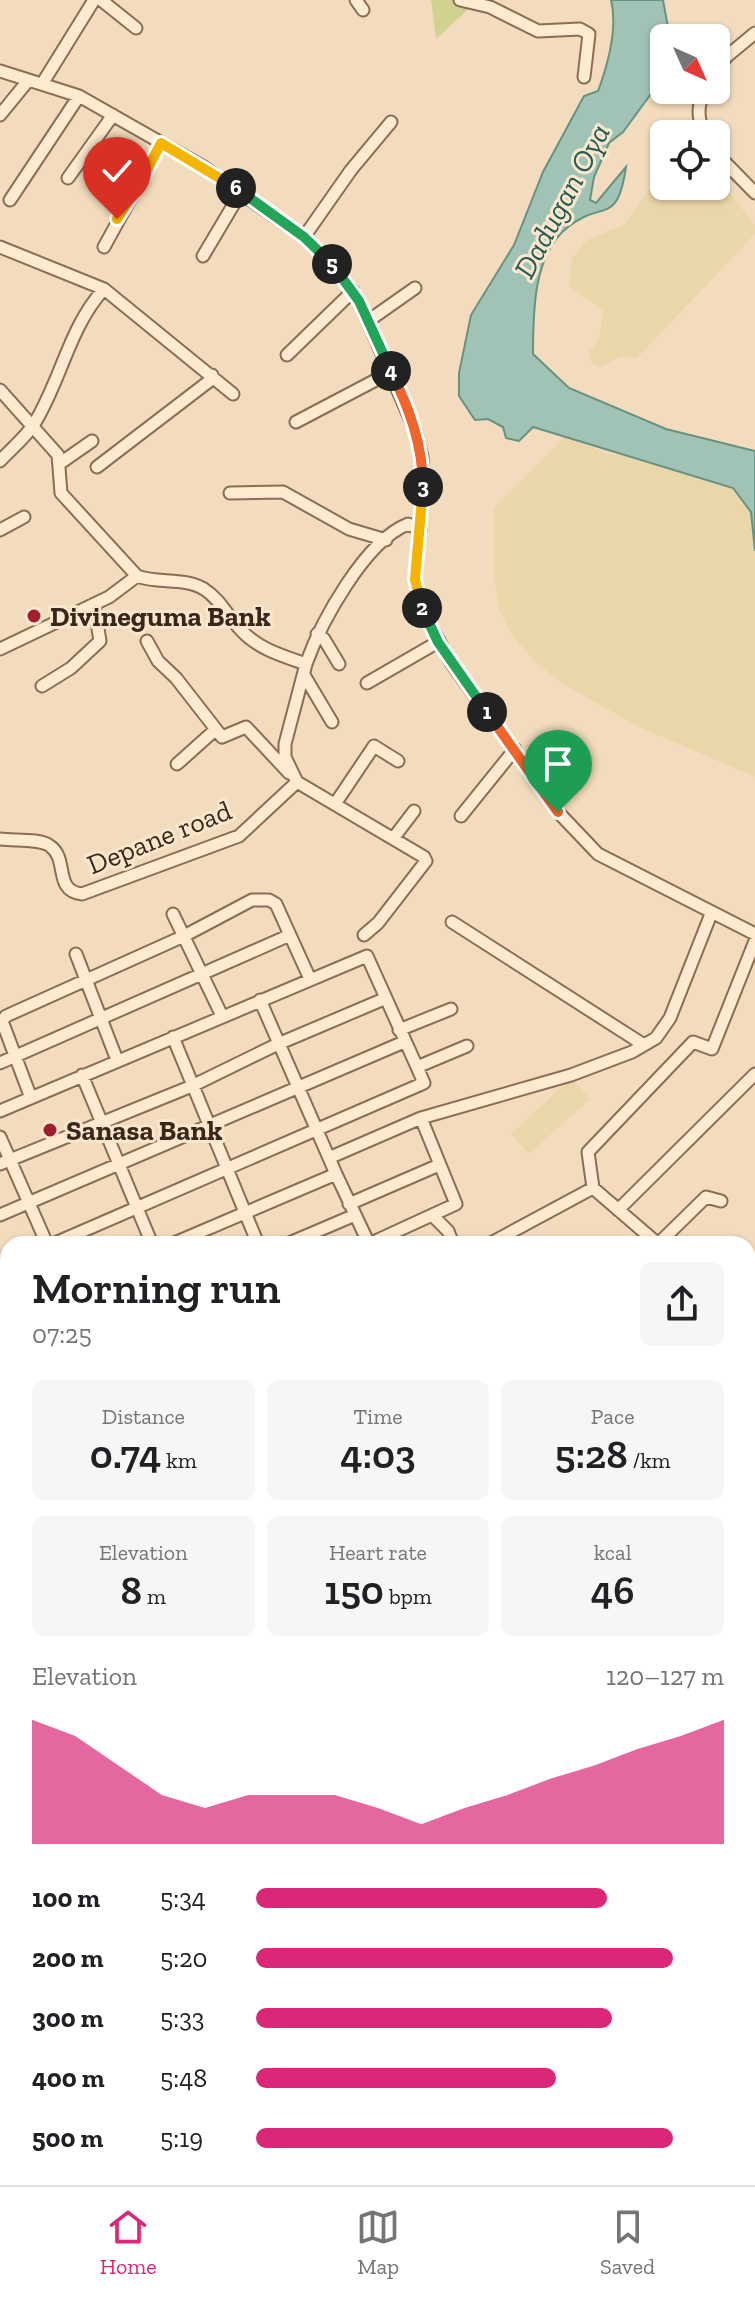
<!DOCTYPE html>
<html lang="en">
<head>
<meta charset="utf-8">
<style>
  :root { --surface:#fff; --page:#f6f6f6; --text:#202124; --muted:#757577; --line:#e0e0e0; --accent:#db2777 }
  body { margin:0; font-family:"Zilla Slab",serif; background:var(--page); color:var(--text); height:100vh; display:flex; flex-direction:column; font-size:30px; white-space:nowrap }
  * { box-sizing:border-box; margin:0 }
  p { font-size:26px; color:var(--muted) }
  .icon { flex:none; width:44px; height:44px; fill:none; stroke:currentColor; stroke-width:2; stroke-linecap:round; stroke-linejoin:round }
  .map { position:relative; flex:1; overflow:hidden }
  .sheet { position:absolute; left:0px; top:1236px; width:756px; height:950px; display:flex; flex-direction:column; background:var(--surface); border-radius:24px 24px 0 0; box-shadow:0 2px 6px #0004 }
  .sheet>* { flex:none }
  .needle { width:52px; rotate:135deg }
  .buttons { position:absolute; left:650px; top:24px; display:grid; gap:16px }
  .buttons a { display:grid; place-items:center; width:80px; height:80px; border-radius:12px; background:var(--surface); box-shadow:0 2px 6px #0004; font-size:40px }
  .pin { position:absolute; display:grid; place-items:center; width:68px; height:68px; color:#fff; margin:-82px -34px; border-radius:50% 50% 50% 0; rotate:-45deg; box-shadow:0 0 8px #0007 }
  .pin .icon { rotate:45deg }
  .km { position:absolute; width:40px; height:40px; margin:-20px; border-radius:50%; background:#222; color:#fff; font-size:22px; line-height:40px; text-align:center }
  .round { display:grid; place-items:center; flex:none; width:84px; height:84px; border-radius:12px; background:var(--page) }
  .headline { display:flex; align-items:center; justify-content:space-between; height:136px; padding:0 32px }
  h1 { font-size:44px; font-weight:600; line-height:60px }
  .stats { display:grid; grid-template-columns:repeat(3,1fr); gap:12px; height:136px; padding:8px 32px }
  .stats div { display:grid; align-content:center; border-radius:12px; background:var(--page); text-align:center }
  .stats b { font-size:40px; font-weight:600 }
  .stats small { font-size:22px; font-weight:400 }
  .stats p { font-size:22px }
  .chart { height:224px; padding:16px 32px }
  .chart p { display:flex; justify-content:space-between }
  .chart svg { width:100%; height:144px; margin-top:8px; fill:var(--accent); opacity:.7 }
  ul { padding:0 32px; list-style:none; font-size:26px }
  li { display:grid; grid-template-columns:128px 96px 1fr; align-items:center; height:60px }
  li i { height:20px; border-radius:10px; background:var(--accent) }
  .dock { display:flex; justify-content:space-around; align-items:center; height:112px; border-top:2px solid var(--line); background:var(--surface); font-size:22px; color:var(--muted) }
  .dock a { display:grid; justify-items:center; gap:4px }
  .dock .current { color:var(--accent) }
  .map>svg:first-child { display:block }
  .farmland { fill:#e9d7a9 }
  .green { fill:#d1d290 }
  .water { fill:#a1c3b5; stroke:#679283; stroke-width:2 }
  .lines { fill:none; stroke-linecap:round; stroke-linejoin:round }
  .minor-casing { stroke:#8c6c54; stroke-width:15 }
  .minor { stroke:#fdead1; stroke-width:11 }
  .split-1-casing { stroke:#fff; stroke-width:16 }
  .split-2-casing { stroke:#fff; stroke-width:16 }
  .split-3-casing { stroke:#fff; stroke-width:16 }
  .split-4-casing { stroke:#fff; stroke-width:16 }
  .split-5-casing { stroke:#fff; stroke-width:16 }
  .split-6-casing { stroke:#fff; stroke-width:16 }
  .split-7-casing { stroke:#fff; stroke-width:16 }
  .split-8-casing { stroke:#fff; stroke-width:16 }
  .split-1 { stroke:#f0652b; stroke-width:10 }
  .split-2 { stroke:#22a559; stroke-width:10 }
  .split-3 { stroke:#f5b400; stroke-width:10 }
  .split-4 { stroke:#f0652b; stroke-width:10 }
  .split-5 { stroke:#22a559; stroke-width:10 }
  .split-6 { stroke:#22a559; stroke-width:10 }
  .split-7 { stroke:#f5b400; stroke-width:10 }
  .split-8 { stroke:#f5b400; stroke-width:10 }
  .poi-dot { fill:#a21d2d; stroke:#f9e7cd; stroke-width:3 }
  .labels { text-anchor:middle; stroke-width:6; stroke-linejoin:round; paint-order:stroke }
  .poi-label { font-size:28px; font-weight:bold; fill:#3a261a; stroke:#f9e7cd; text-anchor:start }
  .street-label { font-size:28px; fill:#3a261a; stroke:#f9e7cd }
  .water-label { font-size:30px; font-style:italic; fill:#285b52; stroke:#f9e7cd }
</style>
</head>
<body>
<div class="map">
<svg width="755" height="2185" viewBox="0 0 755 2185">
  <rect width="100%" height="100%" fill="#f3dcbd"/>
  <path class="farmland" d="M664,146V186H716V176L755,225V234L636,359L622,356L600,368L591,363L589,352L599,339L603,311L569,286L572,258L587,240L625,224L649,190Z
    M566,435L605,453L705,468L749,503L755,527V777L641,728L568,687L537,664L512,635L500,612L494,579V508Z
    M571,1078L590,1099L529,1154L511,1134Z
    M748,1552L755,1554V1657L748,1650Z
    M755,1669V1767L748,1765V1682Z
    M8,1690V1846L0,1840V1697Z
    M556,2178H635L637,2185H558Z"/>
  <path class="green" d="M431,0H478L436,39Z"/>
  <path class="water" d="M611,0H663L670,38H664V65L653,91L623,132L609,143L594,177L590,200L596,203L626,167C617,227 603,199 568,227C533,254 533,313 533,354L569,388L666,429L755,451V551L751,512L733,488L533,427L519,441L506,438L503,427L488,419L475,420L459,396V373L471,315L514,245L543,172L584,96L598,91C608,64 618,28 611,0Z"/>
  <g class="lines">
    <defs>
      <path id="minor" d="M101,0L136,28
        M356,0L363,10
        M460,0L490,7L538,31L580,29L589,34L584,77
        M0,71L79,96L202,166L304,237L333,264L359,301L415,430L422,457L423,485L415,579L427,620L452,664L558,812L598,854L755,934
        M716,73L726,57L755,33
        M42,84L94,0
        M0,115L27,82
        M704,134C698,118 696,105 706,90
        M716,153L755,193
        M68,178L113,115
        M10,200L79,96
        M304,237L351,170L391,122
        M0,247L104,289L233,394
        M104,247L161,143
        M203,256L241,192
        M368,321L415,288
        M287,355L353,291
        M0,390L58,455L61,493L137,576
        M296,422L391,372
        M0,461C11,449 26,437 34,424C61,381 69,327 104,289
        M59,464L92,441
        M97,467L212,379V375
        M230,493L283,492L349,529L386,540
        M0,530L24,517
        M317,634L324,639L339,664
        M147,641L158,661L176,678L222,737L246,727L289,773
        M0,649L109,597L137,576C158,584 184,577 204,589C221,600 227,616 241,630C258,649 283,656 306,664L285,744V757L297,782
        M306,664C321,622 365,541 408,524L420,530
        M304,675L332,722
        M367,683L438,642
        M42,686L71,668L100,641L94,604
        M177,764L215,730
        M335,804L374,746L398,761
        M461,816L515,749
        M395,836L414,811
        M0,839C14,841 40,838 50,846C69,859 53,891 82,894L239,836L297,782L424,857L426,861L378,923L364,935
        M173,914L222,1016
        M452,922L644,1045
        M76,954L117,1060
        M399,1030L451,1009
        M173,1037L258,1244
        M0,1063L290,935L310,979
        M82,1075L152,1244
        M31,1098L2,1021L6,1016L184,936L252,900H269L276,904L290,935
        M0,1111L367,956L417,1067
        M0,1137L47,1244
        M331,1157L421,1118L571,1075L632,1052L656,1038L670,1018L711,914
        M0,1164L192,1086L278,1044L384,999
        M336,1174L369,1244
        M593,1188L588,1152L693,1042L712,1049L755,941
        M349,1204L439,1165
        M618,1210L755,1074
        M0,1215L404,1042
        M432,1215L448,1231L453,1244
        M53,1244L424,1083L417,1067L467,1046
        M172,1244L336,1174L260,1000
        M287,1244L355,1215
        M369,1244L456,1204L421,1118
        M489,1244L593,1188L658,1244
        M658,1244L706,1197L721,1201
        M0,1266L8,1263
        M0,1319L8,1315
        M748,1342L755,1345
        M0,1368L8,1365
        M748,1409L755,1412
        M0,1410L8,1415
        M748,1434L755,1432
        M0,1468L8,1465
        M748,1498L750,1499
        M0,1507L8,1526
        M0,1571L8,1568
        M0,1626L8,1623
        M0,1658L8,1648
        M0,1848L8,1855
        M748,1922L755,1917
        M748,2067L755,2068
        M748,2147L755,2138
        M258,2178L261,2185
        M394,2178L401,2185
        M700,2184L719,2178"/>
    </defs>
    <use href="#minor" class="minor-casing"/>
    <use href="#minor" class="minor"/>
  </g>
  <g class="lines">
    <defs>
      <path id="split-1" d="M487,712L558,812"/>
      <path id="split-2" d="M422,608L438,642L487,712"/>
      <path id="split-3" d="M422,608L415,579L423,487"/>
      <path id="split-4" d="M391,371C409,408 423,445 423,487"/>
      <path id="split-5" d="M332,264L359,301L391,371"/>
      <path id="split-6" d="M236,188L304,237L332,264"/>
      <path id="split-7" d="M145,174L161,143L236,188"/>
      <path id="split-8" d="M117,219L145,174"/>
    </defs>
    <use href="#split-1" class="split-1-casing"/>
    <use href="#split-2" class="split-2-casing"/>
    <use href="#split-3" class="split-3-casing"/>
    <use href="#split-4" class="split-4-casing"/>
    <use href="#split-5" class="split-5-casing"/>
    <use href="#split-6" class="split-6-casing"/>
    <use href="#split-7" class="split-7-casing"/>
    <use href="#split-8" class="split-8-casing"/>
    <use href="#split-1" class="split-1"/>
    <use href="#split-2" class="split-2"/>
    <use href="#split-3" class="split-3"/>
    <use href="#split-4" class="split-4"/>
    <use href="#split-5" class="split-5"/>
    <use href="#split-6" class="split-6"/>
    <use href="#split-7" class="split-7"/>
    <use href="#split-8" class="split-8"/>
  </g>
  <g class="poi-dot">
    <circle cx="34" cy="616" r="8"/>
    <circle cx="50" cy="1130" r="8"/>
  </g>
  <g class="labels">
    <g class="poi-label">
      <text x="50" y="626">Divineguma Bank</text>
      <text x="66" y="1140">Sanasa Bank</text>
    </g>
    <g class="street-label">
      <text transform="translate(159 837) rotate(-22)" y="10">Depane road</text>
    </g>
    <g class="water-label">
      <text transform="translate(562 201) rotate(-62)" y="10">Dadugan Oya</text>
    </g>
  </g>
</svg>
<div class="buttons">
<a><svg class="needle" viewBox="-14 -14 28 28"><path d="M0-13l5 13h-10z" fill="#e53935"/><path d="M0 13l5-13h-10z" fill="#757577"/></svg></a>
<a><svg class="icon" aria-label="locate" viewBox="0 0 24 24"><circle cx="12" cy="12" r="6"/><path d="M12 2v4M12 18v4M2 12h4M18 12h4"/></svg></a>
</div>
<div class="pin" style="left:558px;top:812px;background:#1e9e55"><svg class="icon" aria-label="arrive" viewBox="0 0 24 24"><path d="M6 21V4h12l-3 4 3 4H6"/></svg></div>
<div class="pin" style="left:117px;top:219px;background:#d93025"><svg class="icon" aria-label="check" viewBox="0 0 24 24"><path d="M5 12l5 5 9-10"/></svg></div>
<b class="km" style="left:487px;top:712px">1</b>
<b class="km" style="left:422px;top:608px">2</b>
<b class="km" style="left:423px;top:487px">3</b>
<b class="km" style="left:391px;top:371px">4</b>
<b class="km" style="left:332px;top:264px">5</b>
<b class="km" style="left:236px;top:188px">6</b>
<section class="sheet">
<div class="headline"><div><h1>Morning run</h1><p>07:25</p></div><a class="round"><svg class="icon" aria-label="share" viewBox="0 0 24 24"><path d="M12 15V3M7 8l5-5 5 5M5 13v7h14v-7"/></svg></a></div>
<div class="stats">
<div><p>Distance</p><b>0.74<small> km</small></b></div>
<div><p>Time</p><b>4:03</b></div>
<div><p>Pace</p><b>5:28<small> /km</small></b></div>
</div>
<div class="stats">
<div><p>Elevation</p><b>8<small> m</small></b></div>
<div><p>Heart rate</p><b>150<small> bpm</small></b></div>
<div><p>kcal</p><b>46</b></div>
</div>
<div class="chart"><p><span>Elevation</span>120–127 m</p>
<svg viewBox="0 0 160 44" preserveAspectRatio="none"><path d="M0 44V6L10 11L20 20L30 29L40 33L50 29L60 29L70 29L80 33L90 38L100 33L110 29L120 24L130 20L140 15L150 11L160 6V44z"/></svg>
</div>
<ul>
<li><b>100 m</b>5:34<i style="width:75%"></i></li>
<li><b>200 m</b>5:20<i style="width:89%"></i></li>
<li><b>300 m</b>5:33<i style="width:76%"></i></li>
<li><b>400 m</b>5:48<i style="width:64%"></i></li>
<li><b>500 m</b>5:19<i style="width:89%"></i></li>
</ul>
</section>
</div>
<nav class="dock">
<a class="current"><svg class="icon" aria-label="home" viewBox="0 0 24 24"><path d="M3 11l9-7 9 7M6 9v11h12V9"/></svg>Home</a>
<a><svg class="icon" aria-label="map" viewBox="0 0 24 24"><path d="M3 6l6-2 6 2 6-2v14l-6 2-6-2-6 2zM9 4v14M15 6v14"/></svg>Map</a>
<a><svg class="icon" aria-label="saved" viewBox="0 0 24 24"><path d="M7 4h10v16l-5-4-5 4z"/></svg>Saved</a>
</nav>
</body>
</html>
